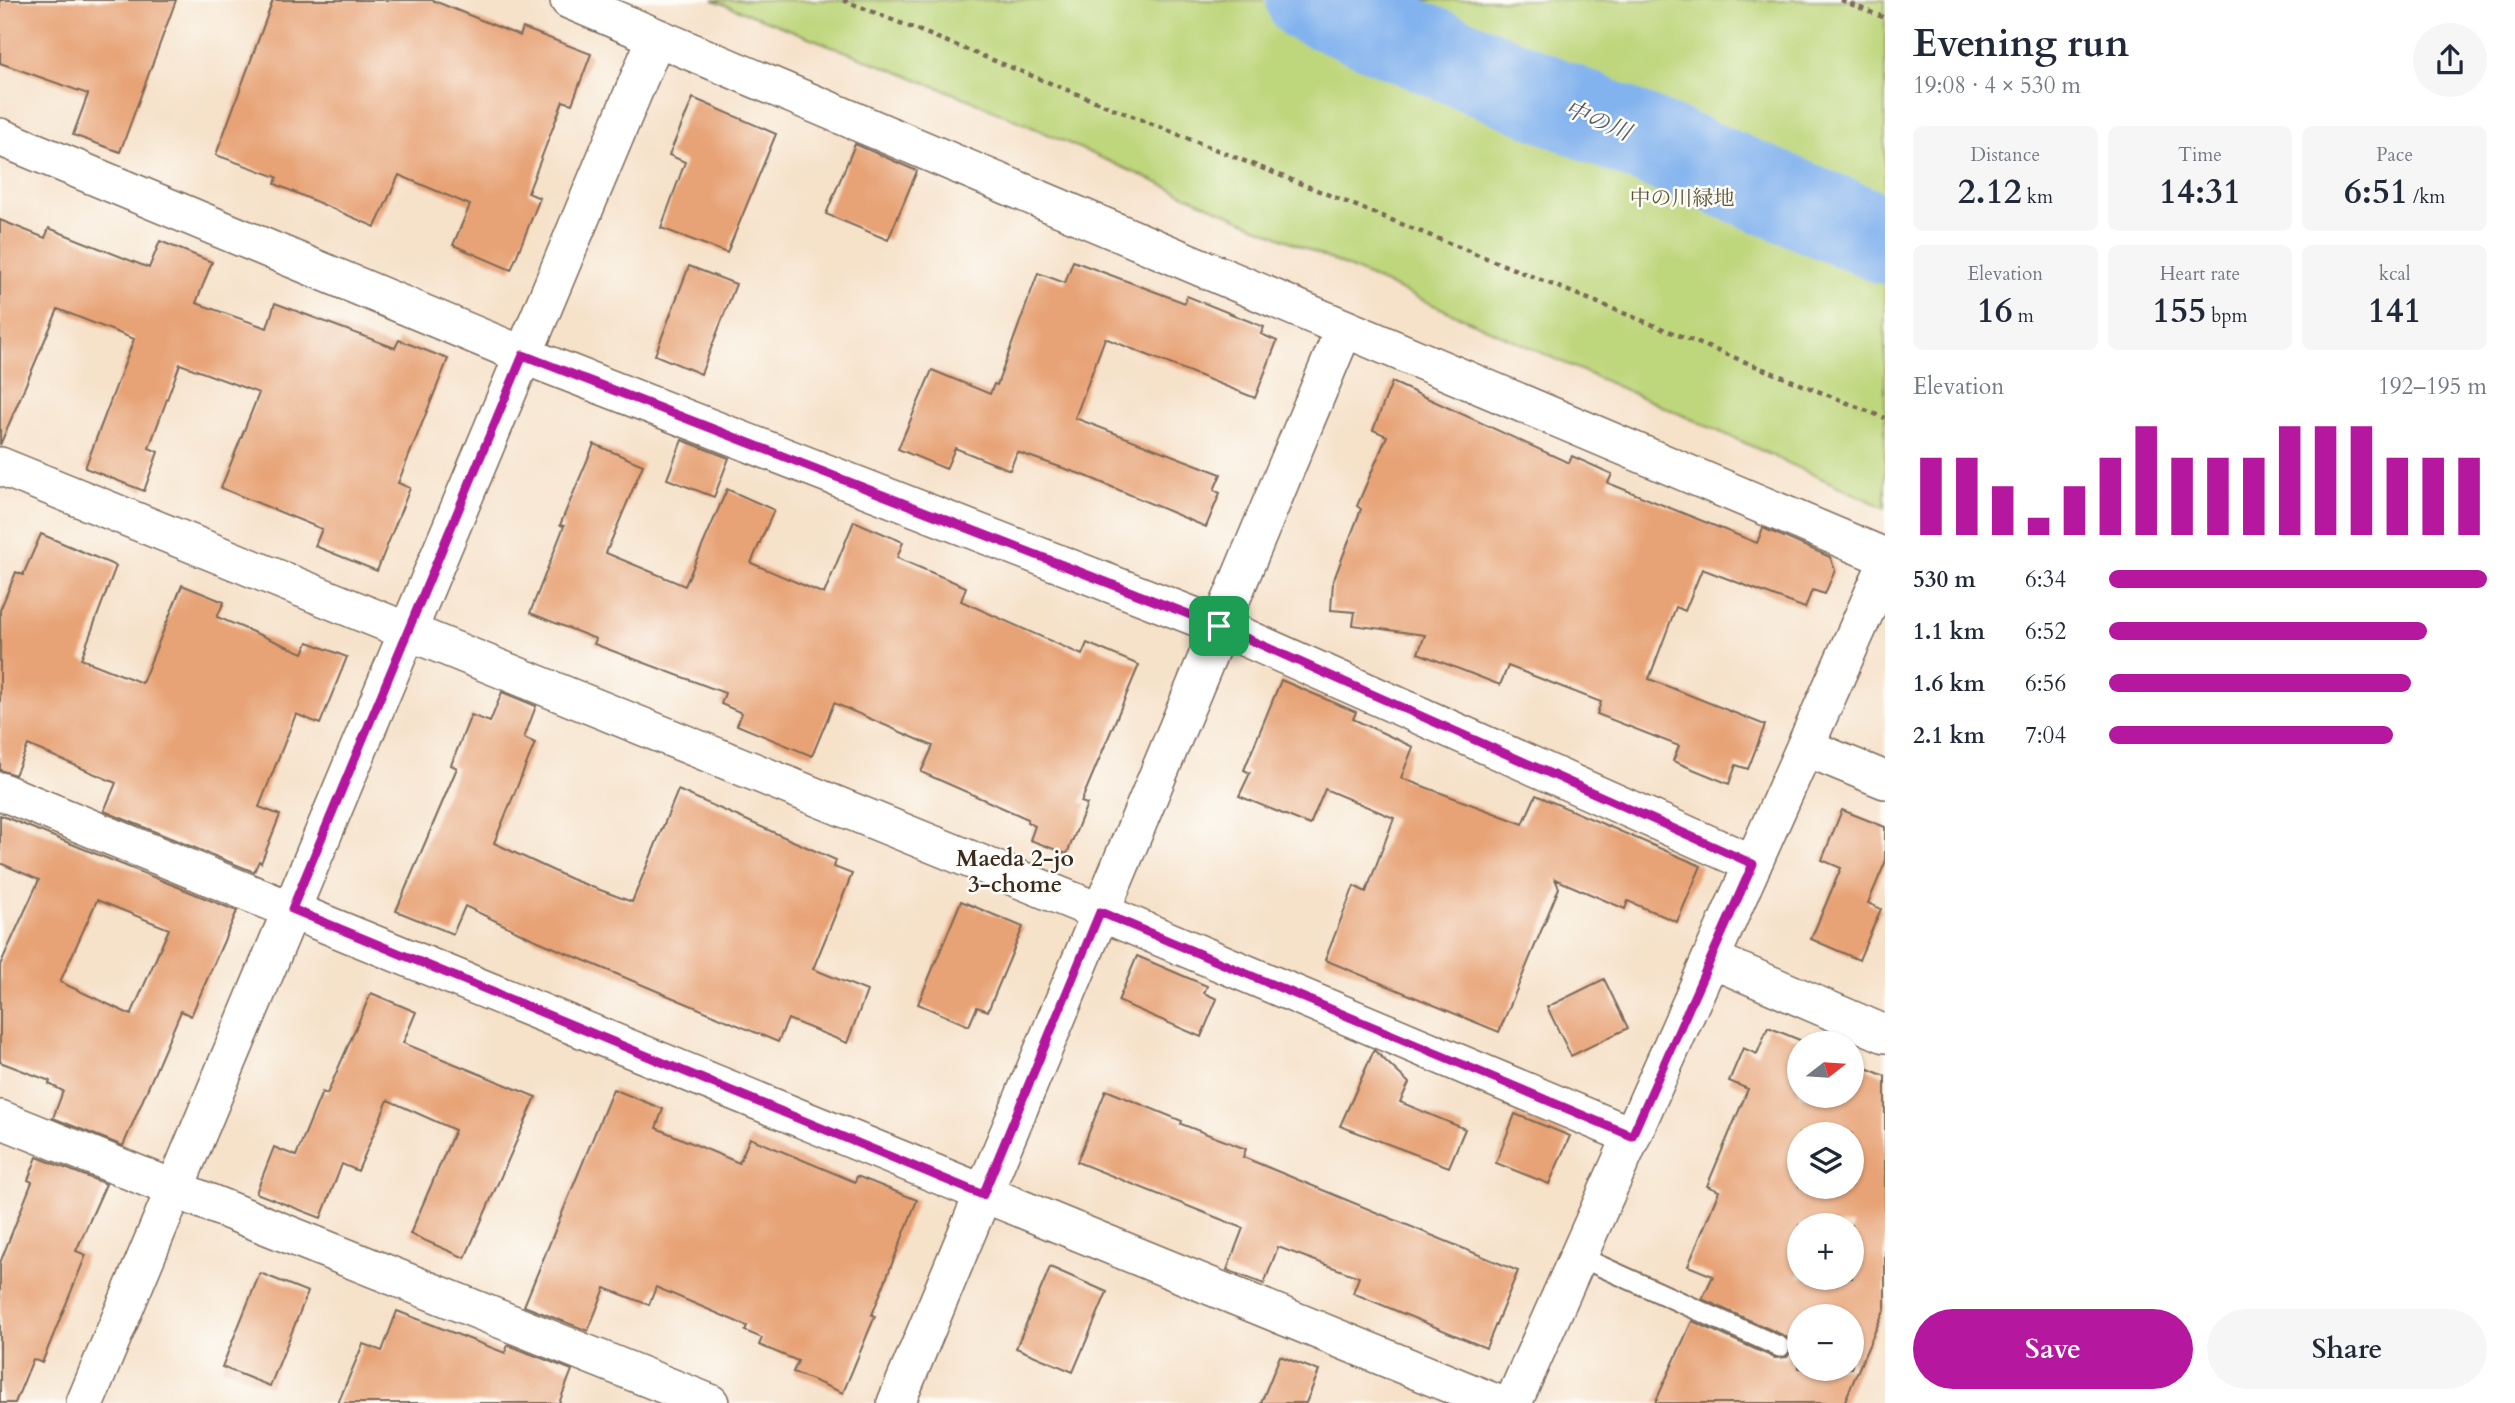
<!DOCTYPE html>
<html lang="en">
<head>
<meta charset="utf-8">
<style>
  :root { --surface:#fff; --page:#f6f6f7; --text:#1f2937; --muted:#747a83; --accent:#b5179e }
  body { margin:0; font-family:Cardo,"Noto Serif JP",serif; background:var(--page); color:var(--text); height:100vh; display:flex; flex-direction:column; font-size:26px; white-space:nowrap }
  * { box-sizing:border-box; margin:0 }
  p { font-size:23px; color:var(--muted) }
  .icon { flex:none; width:38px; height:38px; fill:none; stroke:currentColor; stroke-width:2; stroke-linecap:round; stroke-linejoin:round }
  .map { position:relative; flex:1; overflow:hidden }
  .panel { display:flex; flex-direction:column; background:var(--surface); width:630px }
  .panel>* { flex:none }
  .needle { width:46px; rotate:73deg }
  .buttons { position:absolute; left:1787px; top:1031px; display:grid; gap:14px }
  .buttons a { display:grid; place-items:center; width:77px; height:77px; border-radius:50%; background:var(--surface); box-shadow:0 2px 5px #0004; font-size:35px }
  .pin { position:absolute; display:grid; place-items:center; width:60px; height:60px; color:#fff; margin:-30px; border-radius:14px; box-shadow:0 4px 10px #0006 }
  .round { display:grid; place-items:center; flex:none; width:74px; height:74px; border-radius:37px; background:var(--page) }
  .headline { display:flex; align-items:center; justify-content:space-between; height:119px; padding:0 28px }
  h1 { font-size:38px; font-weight:700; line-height:52px }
  .stats { display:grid; grid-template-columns:repeat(3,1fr); gap:10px; height:119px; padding:7px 28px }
  .stats div { display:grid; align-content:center; border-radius:10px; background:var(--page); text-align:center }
  .stats b { font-size:35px; font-weight:700 }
  .stats small { font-size:19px; font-weight:400 }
  .stats p { font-size:19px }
  .chart { height:196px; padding:14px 28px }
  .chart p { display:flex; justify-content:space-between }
  .chart svg { width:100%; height:126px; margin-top:7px; stroke:var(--accent); stroke-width:6 }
  .cta { display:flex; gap:14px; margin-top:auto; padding:14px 28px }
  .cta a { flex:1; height:80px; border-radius:42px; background:var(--accent); color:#fff; font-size:28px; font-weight:700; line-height:80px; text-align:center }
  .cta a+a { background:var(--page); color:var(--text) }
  ul { padding:0 28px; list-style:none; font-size:23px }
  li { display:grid; grid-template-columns:112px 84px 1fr; align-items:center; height:52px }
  li i { height:18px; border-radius:9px; background:var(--accent) }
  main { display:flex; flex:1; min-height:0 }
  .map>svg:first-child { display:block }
  .green { fill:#bed67b; stroke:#7c804c; stroke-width:2 }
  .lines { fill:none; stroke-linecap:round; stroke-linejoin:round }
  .river { stroke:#83b3ee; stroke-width:88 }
  .building { fill:#e7a275; fill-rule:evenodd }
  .service-casing { stroke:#7c6a5a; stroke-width:23 }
  .minor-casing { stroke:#7c6a5a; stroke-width:40 }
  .path { stroke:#7c6a5a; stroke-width:4.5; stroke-dasharray:5 5; stroke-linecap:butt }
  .service { stroke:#fff; stroke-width:19 }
  .minor { stroke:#fff; stroke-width:37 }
  .route-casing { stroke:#fff; stroke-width:14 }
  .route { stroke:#b5179e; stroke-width:9 }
  .labels { text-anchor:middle; stroke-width:5; stroke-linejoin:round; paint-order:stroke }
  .park-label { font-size:21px; fill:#5c5535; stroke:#fdfcf7 }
  .water-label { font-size:23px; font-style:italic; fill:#545a67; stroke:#fdfcf7 }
  .neighbourhood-label { font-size:23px; font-weight:bold; fill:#3b2a1e; stroke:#fdfcf7 }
</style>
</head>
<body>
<main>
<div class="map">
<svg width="1885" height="1403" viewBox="0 0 1885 1403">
  <rect width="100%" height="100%" fill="#fdfcf7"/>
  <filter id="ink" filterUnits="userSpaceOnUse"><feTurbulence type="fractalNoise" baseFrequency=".0143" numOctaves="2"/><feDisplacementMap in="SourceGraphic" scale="14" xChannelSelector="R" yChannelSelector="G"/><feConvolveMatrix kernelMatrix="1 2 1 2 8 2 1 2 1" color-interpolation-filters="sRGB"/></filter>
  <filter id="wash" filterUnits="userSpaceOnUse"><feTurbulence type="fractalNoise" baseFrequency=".00686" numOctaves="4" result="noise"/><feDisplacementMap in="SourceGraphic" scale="28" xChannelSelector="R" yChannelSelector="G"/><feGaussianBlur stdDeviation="1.57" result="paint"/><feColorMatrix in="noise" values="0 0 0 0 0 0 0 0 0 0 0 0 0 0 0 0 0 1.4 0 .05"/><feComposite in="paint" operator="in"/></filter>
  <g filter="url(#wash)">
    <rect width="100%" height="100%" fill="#f6e1c9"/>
    <path class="green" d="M713,0H1885V508L1745,443L973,101Z"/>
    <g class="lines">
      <path class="river" d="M1310,0L1885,240"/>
    </g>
    <g id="blocks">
      <path class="building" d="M0,0H176L120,152L73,135L88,94L0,63Z
        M273,0H432L520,36L523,28L591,54L572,104L563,101L528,193L540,198L511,270L453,245L470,205L399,175L375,227L275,184L277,177L216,155Z
        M693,98L776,134L727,253L661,228L685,162L669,155Z
        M855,144L917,171L888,240L826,214Z
        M0,220L45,238L49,228L149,268L160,241L212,262L196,303L267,328L275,303L395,348L399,340L448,359L398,483L410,488L377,571L315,546L322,529L221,488L259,393L180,364L149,448L158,452L144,491L85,468L134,339L58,309L0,445Z
        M1073,261L1185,303L1187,296L1264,327L1261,334L1277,341L1255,398L1105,338L1075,418L1221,474L1214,490L1220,493L1206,527L1086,476L1017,452L1010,470L955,448L946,469L898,449L932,370L990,394L994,384L997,385L1038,273L1065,283Z
        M689,266L736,284L701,374L655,355Z
        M1392,382L1569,463L1572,456L1612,474L1608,483L1757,543L1763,528L1830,557L1835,570L1825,594L1812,590L1805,608L1702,569L1685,611L1676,607L1649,679L1765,725L1748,769L1736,765L1729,784L1673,761L1679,746L1597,714L1601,702L1508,666L1500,685L1418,653L1425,635L1353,625L1355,612L1331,610L1333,582L1361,509L1357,506L1387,436L1373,430Z
        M682,440L729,458L714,497L667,479Z
        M594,444L643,465L606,553L685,586L727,489L774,510L751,563L824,594L854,521L903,542L897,558L966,587L961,601L1082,655L1087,643L1139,665L1081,802L1087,804L1067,854L1030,840L1035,826L1027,822L1028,819L921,772L933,746L834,703L812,756L737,725L742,713L721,704L725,693L594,644L596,639L530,613L564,526L560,525Z
        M41,534L116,566L81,659L142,683L182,585L224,602L217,617L303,653L308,642L347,657L320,724L296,714L259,807L280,815L261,863L259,861L254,872L104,811L116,783L28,745L15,775L0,770V610L16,572L23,575Z
        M1281,680L1356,712L1353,719L1413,747L1401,778L1523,824L1536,795L1701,866L1677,922L1628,901L1625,909L1555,879L1559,888L1499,1032L1325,960L1354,886L1366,892L1394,818L1325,789L1310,825L1239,796L1250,773L1244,770Z
        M502,692L536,706L524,738L535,743L494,843L571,879L632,902L678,790L836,860L834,867L852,874L813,969L867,991L847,1043L788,1019L778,1042L531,938L465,906L453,934L396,911L457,768L451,765L471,715L490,722Z
        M1842,810L1885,827V863L1868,903L1881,909L1859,960L1811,939L1841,868L1822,860Z
        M0,815L237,911L191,1016L181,1011L123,1146L53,1118L63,1091L49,1084L50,1081L0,1062V965L39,880L0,863ZM97,900L169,929L131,1015L60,982Z
        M961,901L1023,927L988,1011L977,1007L969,1026L918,1004Z
        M1137,956L1207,986L1204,993L1217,999L1201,1037L1118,1001Z
        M1604,979L1628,1028L1571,1056L1547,1007Z
        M371,993L416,1012L403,1043L536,1097L465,1258L410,1234L455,1130L388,1100L358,1171L342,1164L321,1218L256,1193L274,1147L296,1156L322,1092L327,1094Z
        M1768,1027L1807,1043H1799V1096H1852V1062L1885,1076V1308L1844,1403H1655L1692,1321L1775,1358L1787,1357L1791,1351L1790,1340L1785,1336L1702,1299L1713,1276L1688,1266L1719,1191L1707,1186L1748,1089L1729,1081L1743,1048L1757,1054ZM1799,1134H1852V1186H1799ZM1799,1225H1852V1278H1799ZM1799,1316H1852V1368H1799Z
        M1374,1050L1409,1083L1400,1102L1465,1129L1449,1167L1340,1126Z
        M613,1089L663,1109L656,1128L739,1163L750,1138L855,1182L857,1176L917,1200L872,1315L875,1316L843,1393L793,1372L798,1361L759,1345L762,1338L745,1331L747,1326L656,1287L649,1305L605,1288L588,1331L524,1306Z
        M1106,1090L1182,1121L1181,1124L1246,1149L1243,1157L1518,1271L1486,1348L1353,1293L1359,1277L1278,1247L1264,1284L1227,1270L1243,1228L1077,1162Z
        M1515,1114L1570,1136L1549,1184L1496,1163Z
        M37,1157L106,1184L76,1251L86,1255L42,1363L33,1359L15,1403H0V1263L32,1182L28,1180Z
        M1050,1267L1107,1292L1073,1372L1016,1348Z
        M260,1273L308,1292L270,1386L222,1367Z
        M397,1311L505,1353L508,1345L572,1370L559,1403H338L363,1344L382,1351Z
        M1280,1356L1319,1371L1306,1403H1261Z"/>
    </g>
  </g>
  <g filter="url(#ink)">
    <use href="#blocks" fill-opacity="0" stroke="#7c6a5a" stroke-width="2"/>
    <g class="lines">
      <defs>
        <path id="service" d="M1578,1256L1780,1347"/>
        <path id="minor" d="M569,0L1885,557
          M0,137L523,355L1219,626L1753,864
          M0,466L1100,912L1632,1136
          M1805,747L1885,780
          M0,791L1496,1403
          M1711,959L1885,1034
          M0,1119L710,1403
          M85,1403L656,38
          M896,1403L1344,329
          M1513,1403L1885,567"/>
      </defs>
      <use href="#service" class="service-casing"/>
      <use href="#minor" class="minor-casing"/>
      <path class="path" d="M843,0L1885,418
        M1841,0L1885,18"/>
      <use href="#service" class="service"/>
      <use href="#minor" class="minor"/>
    </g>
  </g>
  <g class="lines" filter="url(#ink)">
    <defs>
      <path id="route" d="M523,355L1219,626L1753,864L1632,1136L1100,912L983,1195L292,909Z"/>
    </defs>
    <use href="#route" class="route-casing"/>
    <use href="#route" class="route"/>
  </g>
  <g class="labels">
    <g class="park-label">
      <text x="1682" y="205">中の川緑地</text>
    </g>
    <g class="water-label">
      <text transform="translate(1598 120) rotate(23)" y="8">中の川</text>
    </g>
    <g class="neighbourhood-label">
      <text x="1015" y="866">Maeda 2-jo<tspan x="1015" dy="26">3-chome</tspan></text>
    </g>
  </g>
</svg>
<div class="buttons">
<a><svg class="needle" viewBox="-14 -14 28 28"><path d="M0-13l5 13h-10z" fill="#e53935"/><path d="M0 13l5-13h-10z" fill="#747a83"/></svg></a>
<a><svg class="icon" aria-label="layers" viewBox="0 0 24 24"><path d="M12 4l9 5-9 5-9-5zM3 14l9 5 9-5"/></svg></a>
<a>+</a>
<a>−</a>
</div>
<div class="pin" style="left:1219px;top:626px;background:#1e9e55"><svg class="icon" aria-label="arrive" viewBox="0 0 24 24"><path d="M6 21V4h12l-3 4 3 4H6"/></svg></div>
</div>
<section class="panel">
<div class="headline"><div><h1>Evening run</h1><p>19:08 · 4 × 530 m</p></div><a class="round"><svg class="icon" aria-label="share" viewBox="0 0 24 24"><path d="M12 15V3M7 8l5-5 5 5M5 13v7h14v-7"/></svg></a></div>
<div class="stats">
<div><p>Distance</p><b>2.12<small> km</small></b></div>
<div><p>Time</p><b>14:31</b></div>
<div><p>Pace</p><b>6:51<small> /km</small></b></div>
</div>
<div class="stats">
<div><p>Elevation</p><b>16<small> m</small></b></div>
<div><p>Heart rate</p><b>155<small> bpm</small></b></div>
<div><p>kcal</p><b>141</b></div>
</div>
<div class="chart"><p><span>Elevation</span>192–195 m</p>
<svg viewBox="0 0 160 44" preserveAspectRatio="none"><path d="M5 44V17M15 44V17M25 44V27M35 44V38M45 44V27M55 44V17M65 44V6M75 44V17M85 44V17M95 44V17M105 44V6M115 44V6M125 44V6M135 44V17M145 44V17M155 44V17"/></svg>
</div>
<ul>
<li><b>530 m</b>6:34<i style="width:100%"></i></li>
<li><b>1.1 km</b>6:52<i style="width:84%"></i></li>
<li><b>1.6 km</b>6:56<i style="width:80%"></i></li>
<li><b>2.1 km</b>7:04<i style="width:75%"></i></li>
</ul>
<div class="cta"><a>Save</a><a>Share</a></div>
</section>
</main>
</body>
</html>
